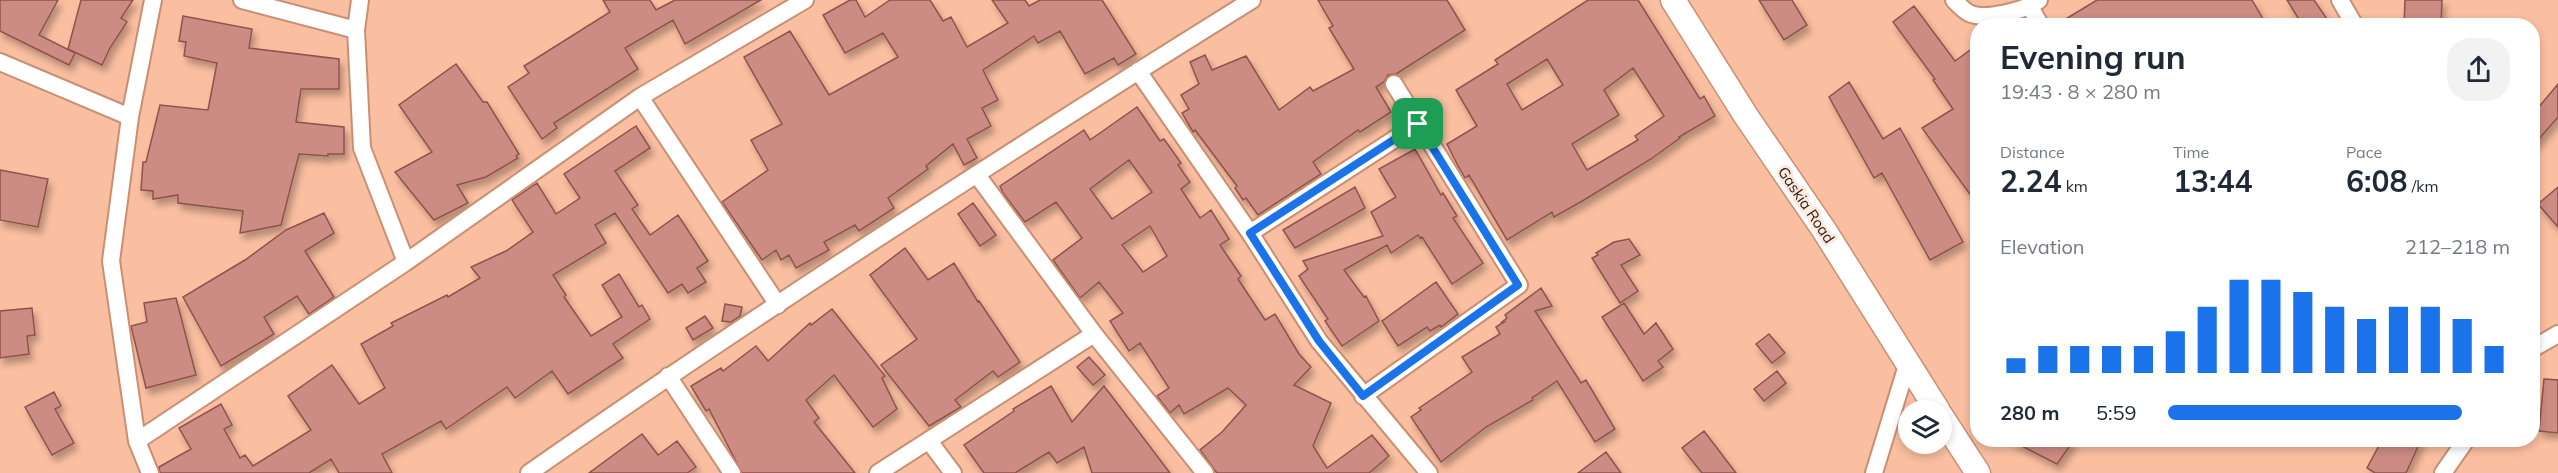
<!DOCTYPE html>
<html lang="en">
<head>
<meta charset="utf-8">
<style>
  :root { --surface:#fff; --page:#f2f2f3; --text:#1f2937; --muted:#747a83; --accent:#1a73e8 }
  body { margin:0; font-family:Mulish,sans-serif; background:var(--page); color:var(--text); height:100vh; display:flex; flex-direction:column; font-size:22px; white-space:nowrap }
  * { box-sizing:border-box; margin:0 }
  p { font-size:20px; color:var(--muted) }
  .icon { flex:none; width:33px; height:33px; fill:none; stroke:currentColor; stroke-width:2; stroke-linecap:round; stroke-linejoin:round }
  .map { position:relative; flex:1; overflow:hidden }
  .side { position:absolute; left:1970px; top:18px; width:570px; height:429px; display:flex; flex-direction:column; background:var(--surface); border-radius:24px; box-shadow:0 3px 9px #0003 }
  .side>* { flex:none }
  .fabs { position:absolute; left:1898px; top:400px; display:grid; gap:12px }
  .fabs a { display:grid; place-items:center; width:54px; height:54px; border-radius:50%; background:var(--surface); box-shadow:0 3px 9px #0003; font-size:30px }
  .pin { position:absolute; display:grid; place-items:center; width:51px; height:51px; color:#fff; margin:-26px; border-radius:12px; box-shadow:0 3px 9px #0006 }
  .round { display:grid; place-items:center; flex:none; width:63px; height:63px; border-radius:24px; background:var(--page) }
  .head { display:flex; align-items:center; justify-content:space-between; height:102px; padding:0 30px }
  h1 { font-size:33px; font-weight:700; line-height:45px }
  .metrics { display:grid; grid-template-columns:repeat(3,1fr); gap:9px; height:102px; padding:6px 30px }
  .metrics div { display:grid; align-content:center }
  .metrics b { font-size:30px; font-weight:700 }
  .metrics small { font-size:16px; font-weight:400 }
  .metrics p { font-size:16px }
  .chart { height:168px; padding:12px 30px }
  .chart p { display:flex; justify-content:space-between }
  .chart svg { width:100%; height:108px; margin-top:6px; stroke:var(--accent); stroke-width:6 }
  ul { padding:0 30px; list-style:none; font-size:20px }
  li { display:grid; grid-template-columns:96px 72px 1fr; align-items:center; height:45px }
  li i { height:15px; border-radius:8px; background:var(--accent) }
  .map>svg:first-child { display:block }
  .building { fill:#cc8b83; stroke:#8e534b; stroke-width:1.5; fill-rule:evenodd; filter:url(#shadow) }
  .lines { fill:none; stroke-linecap:round; stroke-linejoin:round }
  .street-casing { stroke:#c88f73; stroke-width:20 }
  .secondary-casing { stroke:#c88f73; stroke-width:27 }
  .street { stroke:#fff; stroke-width:16 }
  .secondary { stroke:#fff; stroke-width:24 }
  .route-casing { stroke:#fff; stroke-width:12 }
  .route { stroke:#1a73e8; stroke-width:8 }
  .labels { text-anchor:middle; stroke-width:6; stroke-linejoin:round; paint-order:stroke }
  .street-label { font-size:15px; fill:#2c160b; stroke:#fce9e0 }
</style>
</head>
<body>
<div class="map">
<svg width="2558" height="473" viewBox="0 0 2558 473">
  <defs>
    <filter id="shadow"><feDropShadow dx="3.5" dy="6" stdDeviation="3" flood-color="#0004"/></filter>
  </defs>
  <rect width="100%" height="100%" fill="#fabea0"/>
  <path class="building" d="M0,0H58L39,35L75,53L69,65L0,31Z
    M81,0H133L121,18L127,22L110,48L102,65L68,49Z
    M603,0H650L656,10L675,0H761L685,44L673,20L625,48L638,69L554,123L557,128L542,139L508,87L529,73L524,66L610,12Z
    M850,0H856L865,17L890,0H930L943,21L951,17L967,47L1008,23L992,0H1025L1029,6L1040,0H1102L1136,54L1118,65L1114,58L1085,74L1060,31L1038,43L1034,36L983,70L998,100L982,108L991,126L967,139L977,158L964,165L953,144L926,166L928,169L888,198L894,208L859,231L855,225L824,242L829,250L796,268L789,255L781,260L776,250L762,260L722,202L768,170L751,140L782,124L744,57L790,31L829,95L898,57L883,33L845,53L823,15Z
    M1318,0H1447L1465,30L1396,74L1388,75L1384,82L1376,87L1391,112L1360,132L1358,130L1313,162L1321,174L1258,215L1246,198L1243,200L1235,188L1237,186L1195,130L1193,132L1182,113L1189,109L1181,95L1199,84L1190,62L1205,55L1212,70L1246,56L1279,110L1310,87L1313,91L1354,69L1329,28L1333,26Z
    M1588,0H1638L1700,99L1704,96L1715,116L1679,137L1680,138L1651,159L1584,200L1554,217L1552,212L1507,240L1469,175L1465,178L1457,164L1447,144L1477,126L1456,90L1498,64L1495,60ZM1547,59L1563,85L1522,110L1507,84ZM1633,68L1664,116L1635,136L1638,140L1587,170L1572,144L1619,115L1604,90Z
    M1759,0H1792L1807,25L1784,40Z
    M2097,0H2252L2267,26H2054Z
    M2287,0H2314L2327,19L2318,26H2303Z
    M2405,0H2442L2441,26H2404Z
    M1914,6L1955,61L1977,45V204L1922,128L1953,109L1933,80L1935,79L1893,22Z
    M183,16L252,29L249,48L339,59V89H301L296,122L344,127V154H328V156L299,154L281,225L240,233L243,211L178,203V195L153,199V191L141,190L143,162H146L160,105L208,110L217,63L184,56L186,42L179,41Z
    M456,64L483,102H487L519,154L516,156L518,158L486,177L457,185L468,203L434,220L395,172L432,152L399,105Z
    M1849,82L1883,139L1900,128L1963,242L1930,260L1882,173L1874,178L1829,97Z
    M2558,84V117L2532,147V115Z
    M1137,107L1160,141L1164,139L1181,163L1178,165L1190,182L1181,189L1200,218L1211,210L1229,239L1220,245L1241,276L1238,279L1265,320L1275,314L1299,354L1311,367L1294,385L1331,403L1313,446L1327,468L1372,435L1389,456L1369,473H1217L1200,450L1222,432L1246,405L1228,388L1184,414L1179,405L1170,413L1157,396L1169,388L1140,343L1129,351L1110,321L1123,313L1099,282L1080,298L1053,260L1082,238L1056,202L1025,222L1003,193L1000,186L1084,130L1090,140ZM1129,160L1152,192L1112,219L1090,189ZM1150,226L1167,256L1143,272L1122,245Z
    M636,126L650,148L615,171L638,205L632,209L650,235L678,215L708,261L697,268L706,282L688,293L682,284L668,293L615,213L595,225L606,243L553,275L566,295L564,297L591,336L622,317L602,285L619,274L639,307L642,305L650,319L613,344L623,358L568,394L552,371L515,398L507,387L446,429L441,421L382,454L392,473H339L331,459L309,473H160L159,467L191,449L179,428L221,404L232,425L224,429L240,458L245,455L253,466L311,430L288,396L332,365L359,404L385,388L361,344L393,326L391,323L447,295L448,297L480,278L471,267L506,251L533,232L512,200L537,183L556,214L580,198L564,174Z
    M1415,149L1441,195L1443,193L1457,216L1453,218L1483,263L1452,284L1422,237L1420,238L1418,235L1391,253L1387,245L1344,270L1364,297L1366,296L1379,321L1342,346L1325,321L1328,319L1299,276L1308,269L1303,261L1383,236L1371,212L1396,197L1379,169Z
    M0,170L48,179L38,227L0,220Z
    M1355,187L1365,208L1295,248L1283,230Z
    M2558,187V227L2538,204Z
    M973,203L996,235L980,246L958,214Z
    M324,213L334,233L305,251L334,297L309,314L297,296L264,317L274,334L221,366L183,297L245,260L286,230Z
    M1629,239L1640,255L1621,265L1638,291L1620,303L1592,258L1598,255L1596,253L1614,242Z
    M905,248L928,280L954,263L978,302L979,301L1020,362L998,377L993,371L955,400L961,407L929,426L881,365L917,339L870,275Z
    M1436,282L1458,314L1441,327L1440,325L1430,331L1427,327L1398,346L1382,321Z
    M1541,288L1552,306L1535,311L1581,383L1586,380L1615,429L1595,442L1557,381L1532,398L1533,400L1486,427L1441,462L1411,417L1421,410L1419,408L1472,372L1462,357L1500,334L1496,327L1504,322H1502L1507,318L1505,315Z
    M176,298L196,375L146,388L131,326L147,322L144,303Z
    M1624,303L1644,334L1656,323L1673,349L1658,361L1663,367L1643,381L1602,317Z
    M725,304L742,307L740,316L731,322L722,321Z
    M32,308L35,335L27,336L29,354L0,358V311Z
    M832,309L885,376L882,378L897,409L873,427L834,375L806,400L819,418L814,422L855,473H742L709,409L706,411L691,386L721,368L723,371L756,346L768,361L810,323L811,325Z
    M705,316L713,328L693,340L686,328Z
    M1769,334L1785,353L1772,363L1756,344Z
    M1089,357L1105,375L1093,385L1077,367Z
    M1777,371L1786,383L1764,401L1754,389Z
    M2544,379L2558,380V433L2539,431Z
    M1051,386L1072,422L1104,386L1170,473H1092L1084,447L1057,463L1049,452L1015,473H984L964,445L1014,411L1013,409Z
    M54,392L61,406L55,409L74,443L52,455L25,407Z
    M1704,431L1736,473H1702L1682,448Z
    M642,434L658,455L677,441L696,467L687,473H589Z
    M2010,440H2074L2057,464Z
    M2382,440H2421L2406,473H2375L2367,468Z
    M1606,452L1621,473H1578Z"/>
  <g class="lines">
    <defs>
      <path id="street" d="M242,0L356,30
        M360,0L356,30L362,148L406,262
        M1954,0C1958,4 1964,11 1969,13C1984,21 2027,10 2039,0
        M2340,0L2355,26
        M2030,7L2041,26
        M0,62L130,117
        M1138,71L1250,233L1319,341L1429,473
        M640,97L778,305
        M977,175L1094,334L1205,473
        M1250,233L1418,124
        M2532,349L2558,334
        M668,376L732,473
        M1363,396L1519,285L1394,84
        M137,441L406,262L640,97L805,0
        M929,441L953,473
        M150,473L137,441L111,261L130,117L153,0
        M529,473C765,308 1008,152 1252,0
        M878,473L1094,334
        M1874,473L1908,362
        M2443,473L2466,440"/>
      <path id="secondary" d="M1673,0L1746,116L1824,230L1938,411
        M1941,416L1978,473"/>
    </defs>
    <use href="#street" class="street-casing"/>
    <use href="#secondary" class="secondary-casing"/>
    <use href="#street" class="street"/>
    <use href="#secondary" class="secondary"/>
  </g>
  <g class="lines">
    <defs>
      <path id="route" d="M1418,124L1518,285L1363,396L1319,341L1250,233Z"/>
    </defs>
    <use href="#route" class="route-casing"/>
    <use href="#route" class="route"/>
  </g>
  <g class="labels">
    <g class="street-label">
      <text transform="translate(1806 205) rotate(56)" y="5">Gaskia Road</text>
    </g>
  </g>
</svg>
<div class="fabs">
<a><svg class="icon" aria-label="layers" viewBox="0 0 24 24"><path d="M12 4l9 5-9 5-9-5zM3 14l9 5 9-5"/></svg></a>
</div>
<div class="pin" style="left:1418px;top:124px;background:#1e9e55"><svg class="icon" aria-label="arrive" viewBox="0 0 24 24"><path d="M6 21V4h12l-3 4 3 4H6"/></svg></div>
<section class="side">
<div class="head"><div><h1>Evening run</h1><p>19:43 · 8 × 280 m</p></div><a class="round"><svg class="icon" aria-label="share" viewBox="0 0 24 24"><path d="M12 15V3M7 8l5-5 5 5M5 13v7h14v-7"/></svg></a></div>
<div class="metrics">
<div><p>Distance</p><b>2.24<small> km</small></b></div>
<div><p>Time</p><b>13:44</b></div>
<div><p>Pace</p><b>6:08<small> /km</small></b></div>
</div>
<div class="chart"><p><span>Elevation</span>212–218 m</p>
<svg viewBox="0 0 160 44" preserveAspectRatio="none"><path d="M5 44V38M15 44V33M25 44V33M35 44V33M45 44V33M55 44V27M65 44V17M75 44V6M85 44V6M95 44V11M105 44V17M115 44V22M125 44V17M135 44V17M145 44V22M155 44V33"/></svg>
</div>
<ul>
<li><b>280 m</b>5:59<i style="width:86%"></i></li>
</ul>
</section>
</div>
</body>
</html>
